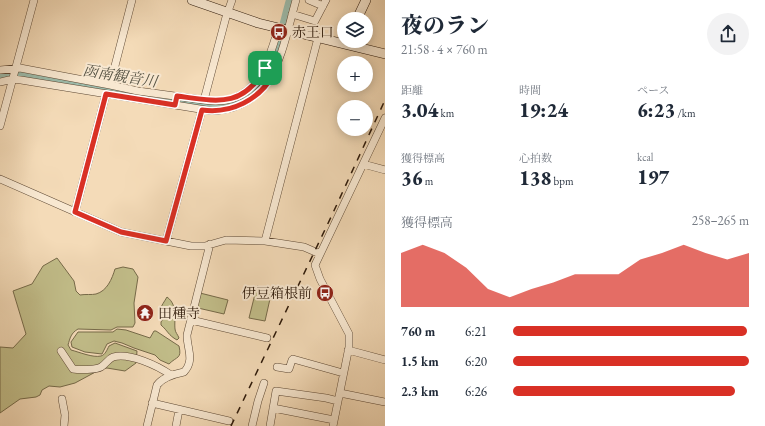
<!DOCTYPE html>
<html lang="ja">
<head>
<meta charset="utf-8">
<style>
  :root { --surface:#fff; --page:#f2f2f3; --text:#1f2937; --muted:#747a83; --accent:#d93025 }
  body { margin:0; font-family:"EB Garamond","Noto Serif JP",serif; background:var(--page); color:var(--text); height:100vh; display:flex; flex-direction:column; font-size:15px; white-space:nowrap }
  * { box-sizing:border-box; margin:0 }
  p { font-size:13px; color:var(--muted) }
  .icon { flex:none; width:22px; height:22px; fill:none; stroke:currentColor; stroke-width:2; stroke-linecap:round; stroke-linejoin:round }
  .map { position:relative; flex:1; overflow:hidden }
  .details { display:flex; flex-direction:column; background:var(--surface); width:380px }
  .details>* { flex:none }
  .buttons { position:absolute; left:337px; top:12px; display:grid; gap:8px }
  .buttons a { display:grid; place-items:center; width:36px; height:36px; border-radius:50%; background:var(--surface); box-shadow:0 2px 10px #0003; font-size:20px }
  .pin { position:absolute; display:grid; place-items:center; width:34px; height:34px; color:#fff; margin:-17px; border-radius:8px; box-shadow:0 2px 6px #0006 }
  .round { display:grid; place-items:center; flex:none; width:42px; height:42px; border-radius:21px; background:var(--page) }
  .head { display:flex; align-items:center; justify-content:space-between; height:68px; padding:0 16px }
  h1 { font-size:22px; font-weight:800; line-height:30px }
  .metrics { display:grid; grid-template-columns:repeat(3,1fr); gap:6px; height:68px; padding:4px 16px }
  .metrics div { display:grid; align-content:center }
  .metrics b { font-size:20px; font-weight:800 }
  .metrics small { font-size:11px; font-weight:400 }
  .metrics p { font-size:11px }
  .chart { height:112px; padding:8px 16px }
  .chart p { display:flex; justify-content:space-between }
  .chart svg { width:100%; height:72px; margin-top:4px; fill:var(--accent); opacity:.7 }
  ul { padding:0 16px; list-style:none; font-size:13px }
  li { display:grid; grid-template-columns:64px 48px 1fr; align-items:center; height:30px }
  li i { height:10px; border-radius:5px; background:var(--accent) }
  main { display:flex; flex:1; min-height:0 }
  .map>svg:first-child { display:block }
  .green { fill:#c2be8a; stroke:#766a49 }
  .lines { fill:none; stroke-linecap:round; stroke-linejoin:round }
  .river { stroke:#9cbbab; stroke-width:10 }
  .street-casing { stroke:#5d4834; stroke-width:8 }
  .secondary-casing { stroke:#2b1708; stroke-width:10 }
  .street { stroke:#f8e8d1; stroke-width:7 }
  .secondary { stroke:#f8e8d1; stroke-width:9 }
  .rail { stroke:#2b1708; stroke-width:1.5; stroke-dasharray:7 7; stroke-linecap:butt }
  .route-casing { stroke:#fff; stroke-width:8 }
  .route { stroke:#d93025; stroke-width:5 }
  .labels { text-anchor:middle; stroke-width:4; stroke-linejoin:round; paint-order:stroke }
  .poi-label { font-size:14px; fill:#2b1708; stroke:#f8e8d1; text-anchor:start }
  .water-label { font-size:15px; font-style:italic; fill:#535041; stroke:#f8e8d1 }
</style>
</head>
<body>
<main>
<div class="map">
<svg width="385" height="426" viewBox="0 0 385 426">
  <rect width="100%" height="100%" fill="#f4dbb8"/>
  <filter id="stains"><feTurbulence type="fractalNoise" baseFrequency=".005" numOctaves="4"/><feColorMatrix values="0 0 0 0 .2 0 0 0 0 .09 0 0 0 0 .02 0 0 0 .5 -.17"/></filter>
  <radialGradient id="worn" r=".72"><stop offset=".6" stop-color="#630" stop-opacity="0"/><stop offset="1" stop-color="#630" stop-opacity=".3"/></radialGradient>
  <path class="green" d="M57,258L74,281L76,291L80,295C85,294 92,295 96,294C107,291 112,279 115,269L123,267L133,269L138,277L134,303L135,323L133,327H117L111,330L78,329C71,333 70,338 68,345L71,350C79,352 93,358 101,356C105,355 107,350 109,346L115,343L137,351L136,363L125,371L107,368L101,369L75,383L60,387L49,386L42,390L40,395L36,397L20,399L0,413V347L13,348L26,334L13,291L32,284L43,266Z
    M257,286L272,290L265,321L249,318Z
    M200,293L228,300L224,314L198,308L197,306Z
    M167,297C178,305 174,319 175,329C175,332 178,335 179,338L177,340C168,335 168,331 161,325V322L163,319C160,305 160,309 167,297Z
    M117,329L126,330L150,338L154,331H156L179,346C182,359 177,356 169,364L160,360L155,355L134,348L122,343L114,341L107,344L102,354L85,352L72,347L71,342L78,332H113Z"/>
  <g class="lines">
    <path class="river" d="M0,78L18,74L126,91
      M162,97C181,101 206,108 225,105C272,97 280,38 291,0"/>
    <defs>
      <path id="street" d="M132,0L110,85L138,91L204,100L226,17L232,0
        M309,0L323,6
        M292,14L315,21L326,0
        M0,70L20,68L110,85
        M0,82L13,79L21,80L212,111C276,108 282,49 296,0
        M204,100C253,108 267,68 278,29
        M0,126L34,0
        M363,164L385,170
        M0,179L121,232L191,246H205L226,240L265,241L304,247L320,254
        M75,212L106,94
        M166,241L202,110
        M265,241L318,38
        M191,320L267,338
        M348,350L385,360
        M61,351L73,369C79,370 96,370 101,367C106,364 108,359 113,357C129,352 158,366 171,375
        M277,367L289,369L292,360L293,359L343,373
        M340,393L385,402
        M62,399L65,415L64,426
        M152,403L229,421
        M273,408L334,420
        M147,426L157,385C163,377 174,374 184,372C195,360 187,349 187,335L210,244
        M176,426L179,410
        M252,426L258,401L264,383
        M270,426L276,391L326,398L338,401
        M333,426L349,347V334L320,279L315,265L385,118"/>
      <path id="secondary" d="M192,0L258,23L385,54
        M357,19L366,0"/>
    </defs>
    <use href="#street" class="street-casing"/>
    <use href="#secondary" class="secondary-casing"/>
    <use href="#street" class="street"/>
    <use href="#secondary" class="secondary"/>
    <path class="rail" d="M231,426L332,215L385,100"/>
  </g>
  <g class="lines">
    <defs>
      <path id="route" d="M265,68L274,73C260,100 231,114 202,110L166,241L121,232L75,212L106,94L175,105L177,96C216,101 243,109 265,68Z"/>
    </defs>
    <use href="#route" class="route-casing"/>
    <use href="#route" class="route"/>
  </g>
  <defs>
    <symbol id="bus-disc" viewBox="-11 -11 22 22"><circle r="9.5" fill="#8f2418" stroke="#f8e8d1"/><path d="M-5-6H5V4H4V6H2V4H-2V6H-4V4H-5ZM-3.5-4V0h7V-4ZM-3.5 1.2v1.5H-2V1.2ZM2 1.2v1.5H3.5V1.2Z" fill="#fff"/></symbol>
    <symbol id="temple-disc" viewBox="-11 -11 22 22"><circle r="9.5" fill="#8f2418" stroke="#f8e8d1"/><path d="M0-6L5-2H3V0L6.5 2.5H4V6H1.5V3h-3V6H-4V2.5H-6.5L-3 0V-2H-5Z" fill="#fff"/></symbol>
  </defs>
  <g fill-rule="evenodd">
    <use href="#bus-disc" x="269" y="22" width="20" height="20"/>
    <use href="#bus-disc" x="315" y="283" width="20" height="20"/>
    <use href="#temple-disc" x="135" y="303" width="20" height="20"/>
  </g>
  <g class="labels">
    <g class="poi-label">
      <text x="292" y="37">赤王口</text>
      <text x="312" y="298" text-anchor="end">伊豆箱根前</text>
      <text x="158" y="318">田種寺</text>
    </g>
    <g class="water-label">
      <text transform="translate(120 76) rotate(9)" y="5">函南観音川</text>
    </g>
  </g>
  <rect width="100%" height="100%" filter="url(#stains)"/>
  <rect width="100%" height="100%" fill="url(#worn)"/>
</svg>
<div class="buttons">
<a><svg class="icon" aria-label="layers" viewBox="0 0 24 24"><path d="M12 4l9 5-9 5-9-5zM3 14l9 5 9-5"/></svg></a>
<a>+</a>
<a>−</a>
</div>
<div class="pin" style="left:265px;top:68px;background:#1e9e55"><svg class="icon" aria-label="arrive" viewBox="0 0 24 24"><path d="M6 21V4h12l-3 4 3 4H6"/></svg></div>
</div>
<section class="details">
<div class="head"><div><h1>夜のラン</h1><p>21:58 · 4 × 760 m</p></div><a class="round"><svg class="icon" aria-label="share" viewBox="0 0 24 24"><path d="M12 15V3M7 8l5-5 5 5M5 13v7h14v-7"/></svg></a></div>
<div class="metrics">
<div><p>距離</p><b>3.04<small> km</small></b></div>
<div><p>時間</p><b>19:24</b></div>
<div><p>ペース</p><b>6:23<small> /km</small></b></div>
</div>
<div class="metrics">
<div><p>獲得標高</p><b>36<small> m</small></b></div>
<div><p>心拍数</p><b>138<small> bpm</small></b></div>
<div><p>kcal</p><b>197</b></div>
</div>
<div class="chart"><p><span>獲得標高</span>258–265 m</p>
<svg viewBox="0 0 160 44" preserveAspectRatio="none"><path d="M0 44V11L10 6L20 11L30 20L40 33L50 38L60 33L70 29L80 24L90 24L100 24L110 15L120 11L130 6L140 11L150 15L160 11V44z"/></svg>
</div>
<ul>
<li><b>760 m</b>6:21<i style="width:99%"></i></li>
<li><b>1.5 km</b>6:20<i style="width:100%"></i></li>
<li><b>2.3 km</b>6:26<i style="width:94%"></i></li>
</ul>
</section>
</main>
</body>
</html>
